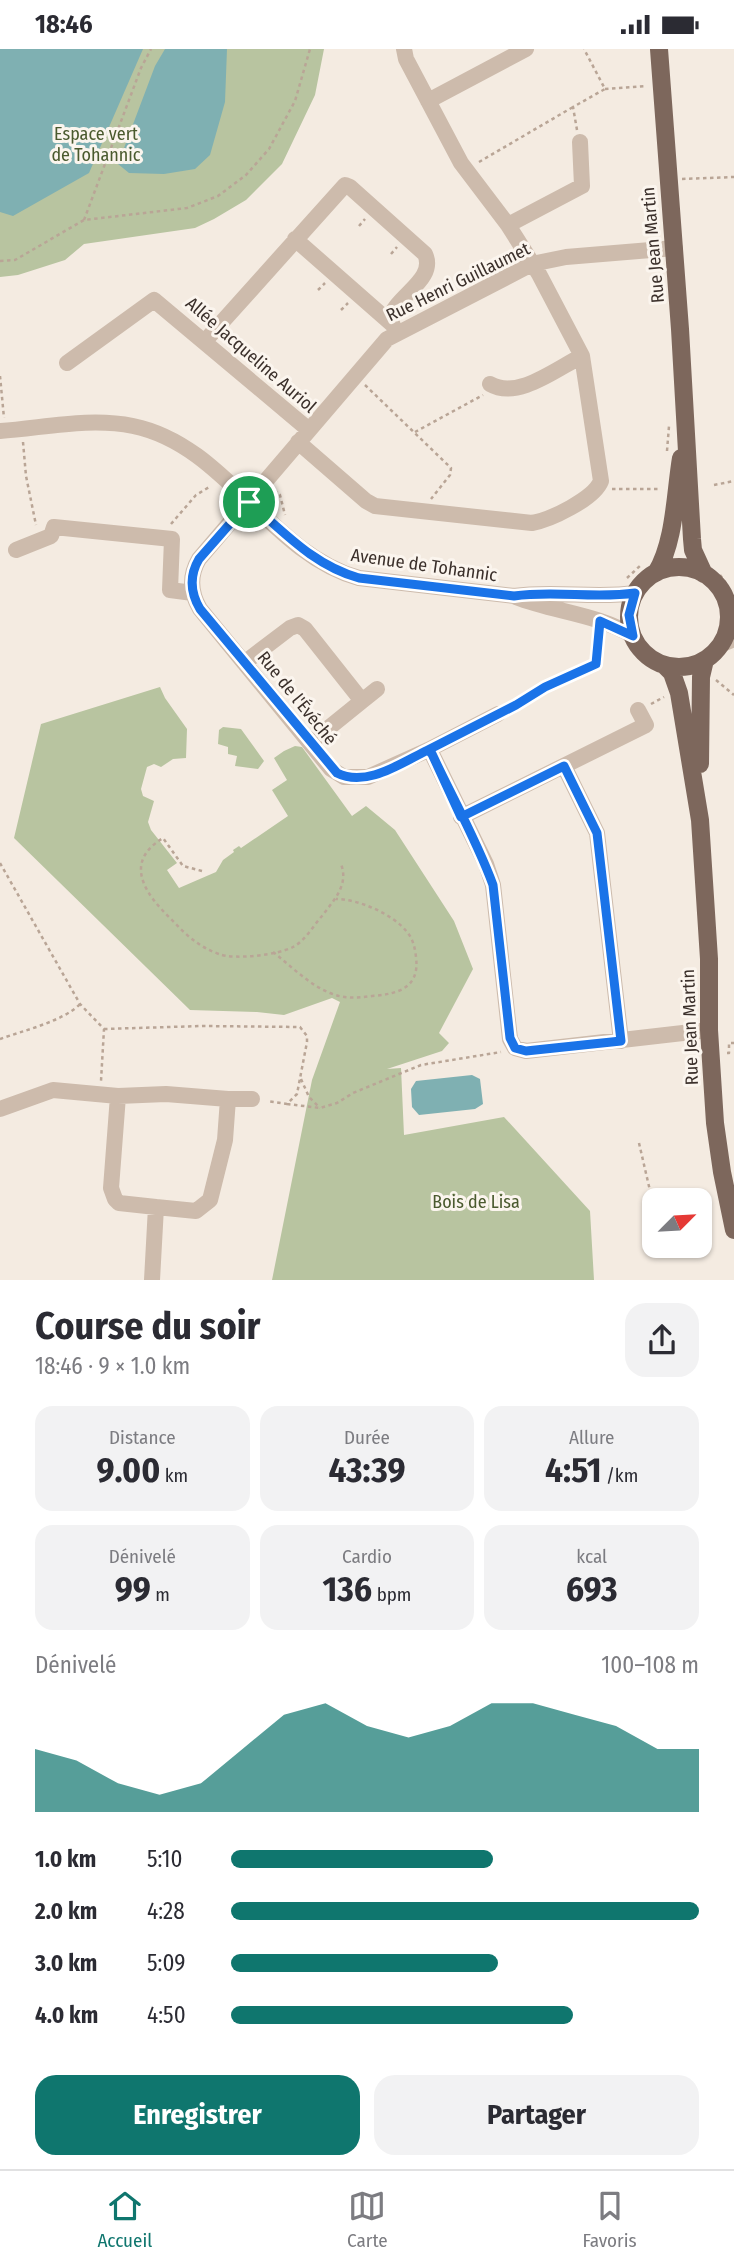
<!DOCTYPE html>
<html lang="fr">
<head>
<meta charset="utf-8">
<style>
  :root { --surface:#fff; --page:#f2f2f3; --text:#2b2b33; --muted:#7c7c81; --line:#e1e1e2; --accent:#0f766e }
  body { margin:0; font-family:"Fira Sans Condensed",sans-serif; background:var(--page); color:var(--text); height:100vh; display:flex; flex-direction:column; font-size:26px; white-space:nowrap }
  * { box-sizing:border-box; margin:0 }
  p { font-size:23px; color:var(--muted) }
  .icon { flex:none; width:38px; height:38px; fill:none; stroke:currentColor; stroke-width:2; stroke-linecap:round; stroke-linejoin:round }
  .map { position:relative; height:1231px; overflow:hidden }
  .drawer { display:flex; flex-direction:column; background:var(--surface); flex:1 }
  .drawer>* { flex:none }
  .needle { width:46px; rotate:66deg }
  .controls { position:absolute; left:642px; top:1139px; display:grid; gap:14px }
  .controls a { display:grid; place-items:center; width:70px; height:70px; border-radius:14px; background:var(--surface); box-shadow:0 2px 5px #0004; font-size:35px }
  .pin { position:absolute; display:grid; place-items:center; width:60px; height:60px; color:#fff; margin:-30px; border:4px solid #fff; border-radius:50%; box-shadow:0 2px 7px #0007 }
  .round { display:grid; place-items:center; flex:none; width:74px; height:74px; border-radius:21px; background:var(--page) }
  .overview { display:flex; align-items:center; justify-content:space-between; height:119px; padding:0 35px }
  h1 { font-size:38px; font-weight:700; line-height:52px }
  .metrics { display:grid; grid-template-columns:repeat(3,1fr); gap:10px; height:119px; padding:7px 35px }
  .metrics div { display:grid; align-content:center; border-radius:18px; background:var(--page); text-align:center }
  .metrics b { font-size:35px; font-weight:700 }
  .metrics small { font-size:19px; font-weight:400 }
  .metrics p { font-size:19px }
  .chart { height:196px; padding:14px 35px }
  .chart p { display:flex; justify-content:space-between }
  .chart svg { width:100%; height:126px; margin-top:7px; fill:var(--accent); opacity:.7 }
  .action { display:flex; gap:14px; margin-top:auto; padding:14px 35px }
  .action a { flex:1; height:80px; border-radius:21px; background:var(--accent); color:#fff; font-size:28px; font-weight:700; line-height:80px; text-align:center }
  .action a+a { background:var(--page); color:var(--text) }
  ul { padding:0 35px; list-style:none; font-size:23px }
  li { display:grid; grid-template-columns:112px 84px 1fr; align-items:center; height:52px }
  li i { height:18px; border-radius:9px; background:var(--accent) }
  .status { display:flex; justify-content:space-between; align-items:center; height:49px; padding:0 35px; background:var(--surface); direction:ltr }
  .status svg { height:19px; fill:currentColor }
  .tab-bar { display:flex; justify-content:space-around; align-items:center; height:98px; border-top:2px solid var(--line); background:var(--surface); font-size:19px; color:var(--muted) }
  .tab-bar a { display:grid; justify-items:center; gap:4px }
  .tab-bar .selected { color:var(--accent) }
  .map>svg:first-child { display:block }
  .green { fill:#b8c4a0 }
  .water { fill:#7fb0b2 }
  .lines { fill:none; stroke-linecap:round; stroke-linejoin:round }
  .path { stroke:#b9a596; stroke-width:2.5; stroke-dasharray:3.5 3.5; stroke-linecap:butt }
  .minor { stroke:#cdbbac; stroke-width:16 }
  .major { stroke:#7d675c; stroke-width:18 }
  .route-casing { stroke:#fff; stroke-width:14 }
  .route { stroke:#1a73e8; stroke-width:9 }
  .labels { text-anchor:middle; stroke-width:6; stroke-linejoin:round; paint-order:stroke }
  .park-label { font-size:18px; fill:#4a5a2e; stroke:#fbf5ee }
  .street-label { font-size:18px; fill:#3b302b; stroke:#fbf5ee }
</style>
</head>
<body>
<div class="status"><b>18:46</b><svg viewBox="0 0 49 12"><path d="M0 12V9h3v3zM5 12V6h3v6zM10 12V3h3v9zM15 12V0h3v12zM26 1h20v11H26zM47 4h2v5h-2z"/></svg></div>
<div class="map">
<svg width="734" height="1231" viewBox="0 0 734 1231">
  <rect width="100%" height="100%" fill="#f4ebe1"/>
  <path class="green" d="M0,0H324L315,46L282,115L246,151L214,170L195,179L84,195L65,211L18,226L0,228Z
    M160,638L165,649L187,680L186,709L173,710L161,718L154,715L147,718L141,740L143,747L154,752L148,773L151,781L177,814L167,821L179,839L216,823L223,811L234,803L233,801L239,797L241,799L288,767L272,741L287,731L274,709L284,702L295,697L302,698L352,767L366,757L395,781L454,872L473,920L439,984L449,994L442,1002L387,1020L401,1019L404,1086L504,1068L590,1162L594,1231H272L312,1031L340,953L332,949L284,966L257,963L190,961L14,789L41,675Z
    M223,678L241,680L264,712L258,720L235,717L237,707L228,705V698L218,695L219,681Z"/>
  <path class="water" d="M0,0H143L89,124L13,167L0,163Z
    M165,0H227L225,53L210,106L195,120L164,125L129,124L118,115L155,17Z
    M472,1026L480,1030L483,1055L475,1060L419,1066L412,1058L411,1040L416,1032Z"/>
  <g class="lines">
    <path class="path" d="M605,40L646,37
      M577,81L573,58L605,40L584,0
      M479,113L573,58
      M682,130L734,128
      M84,171L141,19L151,0
      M359,177L365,170
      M391,205L397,198
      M0,212L15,211L84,171L187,159L218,147L246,126L269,100L295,52L310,0
      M318,241L325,234
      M341,261L348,254
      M0,327L4,369
      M365,336L451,419L450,426L431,450
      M415,383L483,346
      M23,393L26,427L36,476
      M667,402L669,377
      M714,436L734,432
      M612,440H661
      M274,441L280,446L285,466
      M171,475L196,446L211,437
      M720,526L728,537
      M627,529L642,515
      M716,631L734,646
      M651,655L664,648
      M510,659L545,638L596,615L599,586
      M0,814L80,955L104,980L101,1032
      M202,822L183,817L163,789C122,814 146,846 172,871C186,886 199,898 219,905C234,911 278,906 293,898C305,892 313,877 322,867C334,851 349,836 341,815
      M273,903C291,917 308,935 330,944C344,950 357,949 372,947C398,945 420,939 416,908C415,899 413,890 407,883C393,865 358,850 336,850
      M104,980L202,977L300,978L307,987V993L297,1045L287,1055L267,1052
      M0,990C22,982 64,972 80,955
      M727,1004H729V994H734
      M301,1030L309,1048L320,1059
      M287,1055L320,1059L337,1054L353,1044L421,1016L501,1003
      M639,1094L654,1159"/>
    <path class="minor" d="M428,52L526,0
      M508,176L582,137L580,93
      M295,190L393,276
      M205,292L345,136L350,138L425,205C437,231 395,247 389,271
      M67,314L154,251L309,381
      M490,335C518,351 556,320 582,307
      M0,382C44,379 89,368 133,377C226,396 269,504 359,529L514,547C555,541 595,550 635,544
      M298,393L366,452L375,457L532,474C550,471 594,450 601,432L582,307L539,225L508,176L461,114L406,10L404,0
      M16,501L51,487L54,478L172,490L170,541L193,544
      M516,548C554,563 598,565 633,587
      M727,552L734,555
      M722,595L734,590
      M244,614L290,579L298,576L305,580L362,652L310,694
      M362,652L377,640
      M498,665L428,701L368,728H344L331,720L200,560C190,543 189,527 199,510L387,290L532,215L566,208L675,199
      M428,701L432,705L486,815L493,836L510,990L515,999L526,1002L709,981
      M564,717L597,784L621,992
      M461,768L646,676L638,661
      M118,1047L166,1045L228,1050L225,1091L210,1151L196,1162L156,1158
      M228,1050H252
      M0,1060L53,1041L118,1047L111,1139L115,1150L119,1154L156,1158L152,1231"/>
    <path class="major" d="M659,0L680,280L692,490L693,501L704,525
      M629 568a50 50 0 1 1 100 0a50 50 0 1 1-100 0Z
      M656,524C675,493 675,445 681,409
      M664,616L672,624L679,644L700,771L709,910V981L715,1074L722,1123L734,1181
      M700,715L701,628L705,611"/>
  </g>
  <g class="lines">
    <defs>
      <path id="route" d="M249,453L199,510C189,527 190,543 200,560L337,724C366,739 401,714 428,701L432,705C452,748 477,792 493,836L510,989L515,999L526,1002L621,992L597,784L564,717L461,768L432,705L428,701L516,656L545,638L596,615L600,572L633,587L629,566L635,544C595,550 555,541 514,547L359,529C313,516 284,483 249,453"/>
    </defs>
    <use href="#route" class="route-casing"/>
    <use href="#route" class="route"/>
  </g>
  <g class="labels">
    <g class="park-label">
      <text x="96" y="91">Espace vert<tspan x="96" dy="21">de Tohannic</tspan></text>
      <text x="476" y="1159">Bois de Lisa</text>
    </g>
    <g class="street-label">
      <text transform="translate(653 196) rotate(-95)" y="6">Rue Jean Martin</text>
      <text transform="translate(458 233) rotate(-26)" y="6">Rue Henri Guillaumet</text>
      <text transform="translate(251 306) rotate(41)" y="6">Allée Jacqueline Auriol</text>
      <text transform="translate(424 516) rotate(8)" y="6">Avenue de Tohannic</text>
      <text transform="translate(297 649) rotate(51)" y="6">Rue de l'Évéché</text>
      <text transform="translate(690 978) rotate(-92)" y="6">Rue Jean Martin</text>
    </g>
  </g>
</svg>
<div class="controls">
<a><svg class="needle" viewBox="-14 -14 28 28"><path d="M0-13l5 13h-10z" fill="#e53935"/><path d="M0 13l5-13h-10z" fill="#7c7c81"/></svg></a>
</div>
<div class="pin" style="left:249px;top:453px;background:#1e9e55"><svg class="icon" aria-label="arrive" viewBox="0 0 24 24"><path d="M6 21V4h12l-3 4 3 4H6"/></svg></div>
</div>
<section class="drawer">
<div class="overview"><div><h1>Course du soir</h1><p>18:46 · 9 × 1.0 km</p></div><a class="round"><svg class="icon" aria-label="share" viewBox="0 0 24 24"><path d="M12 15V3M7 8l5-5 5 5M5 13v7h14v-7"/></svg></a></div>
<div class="metrics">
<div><p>Distance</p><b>9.00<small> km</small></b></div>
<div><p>Durée</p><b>43:39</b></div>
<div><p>Allure</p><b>4:51<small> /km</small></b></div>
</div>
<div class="metrics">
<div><p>Dénivelé</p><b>99<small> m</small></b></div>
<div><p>Cardio</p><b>136<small> bpm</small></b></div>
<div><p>kcal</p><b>693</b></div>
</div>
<div class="chart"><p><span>Dénivelé</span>100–108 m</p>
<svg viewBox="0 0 160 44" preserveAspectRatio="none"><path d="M0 44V22L10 26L20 34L30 38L40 34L50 22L60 10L70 6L80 14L90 18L100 14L110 6L120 6L130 10L140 14L150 22L160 22V44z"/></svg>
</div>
<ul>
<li><b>1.0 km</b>5:10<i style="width:56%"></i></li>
<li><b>2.0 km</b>4:28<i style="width:100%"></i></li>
<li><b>3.0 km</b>5:09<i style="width:57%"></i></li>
<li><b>4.0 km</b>4:50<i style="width:73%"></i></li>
</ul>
<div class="action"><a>Enregistrer</a><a>Partager</a></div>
</section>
<nav class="tab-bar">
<a class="selected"><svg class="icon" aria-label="home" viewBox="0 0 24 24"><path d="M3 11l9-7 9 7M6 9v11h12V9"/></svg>Accueil</a>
<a><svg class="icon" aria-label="map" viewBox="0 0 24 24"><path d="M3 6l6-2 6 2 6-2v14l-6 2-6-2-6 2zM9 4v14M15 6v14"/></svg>Carte</a>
<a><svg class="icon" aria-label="saved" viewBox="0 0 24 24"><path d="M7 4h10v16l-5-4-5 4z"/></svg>Favoris</a>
</nav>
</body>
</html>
